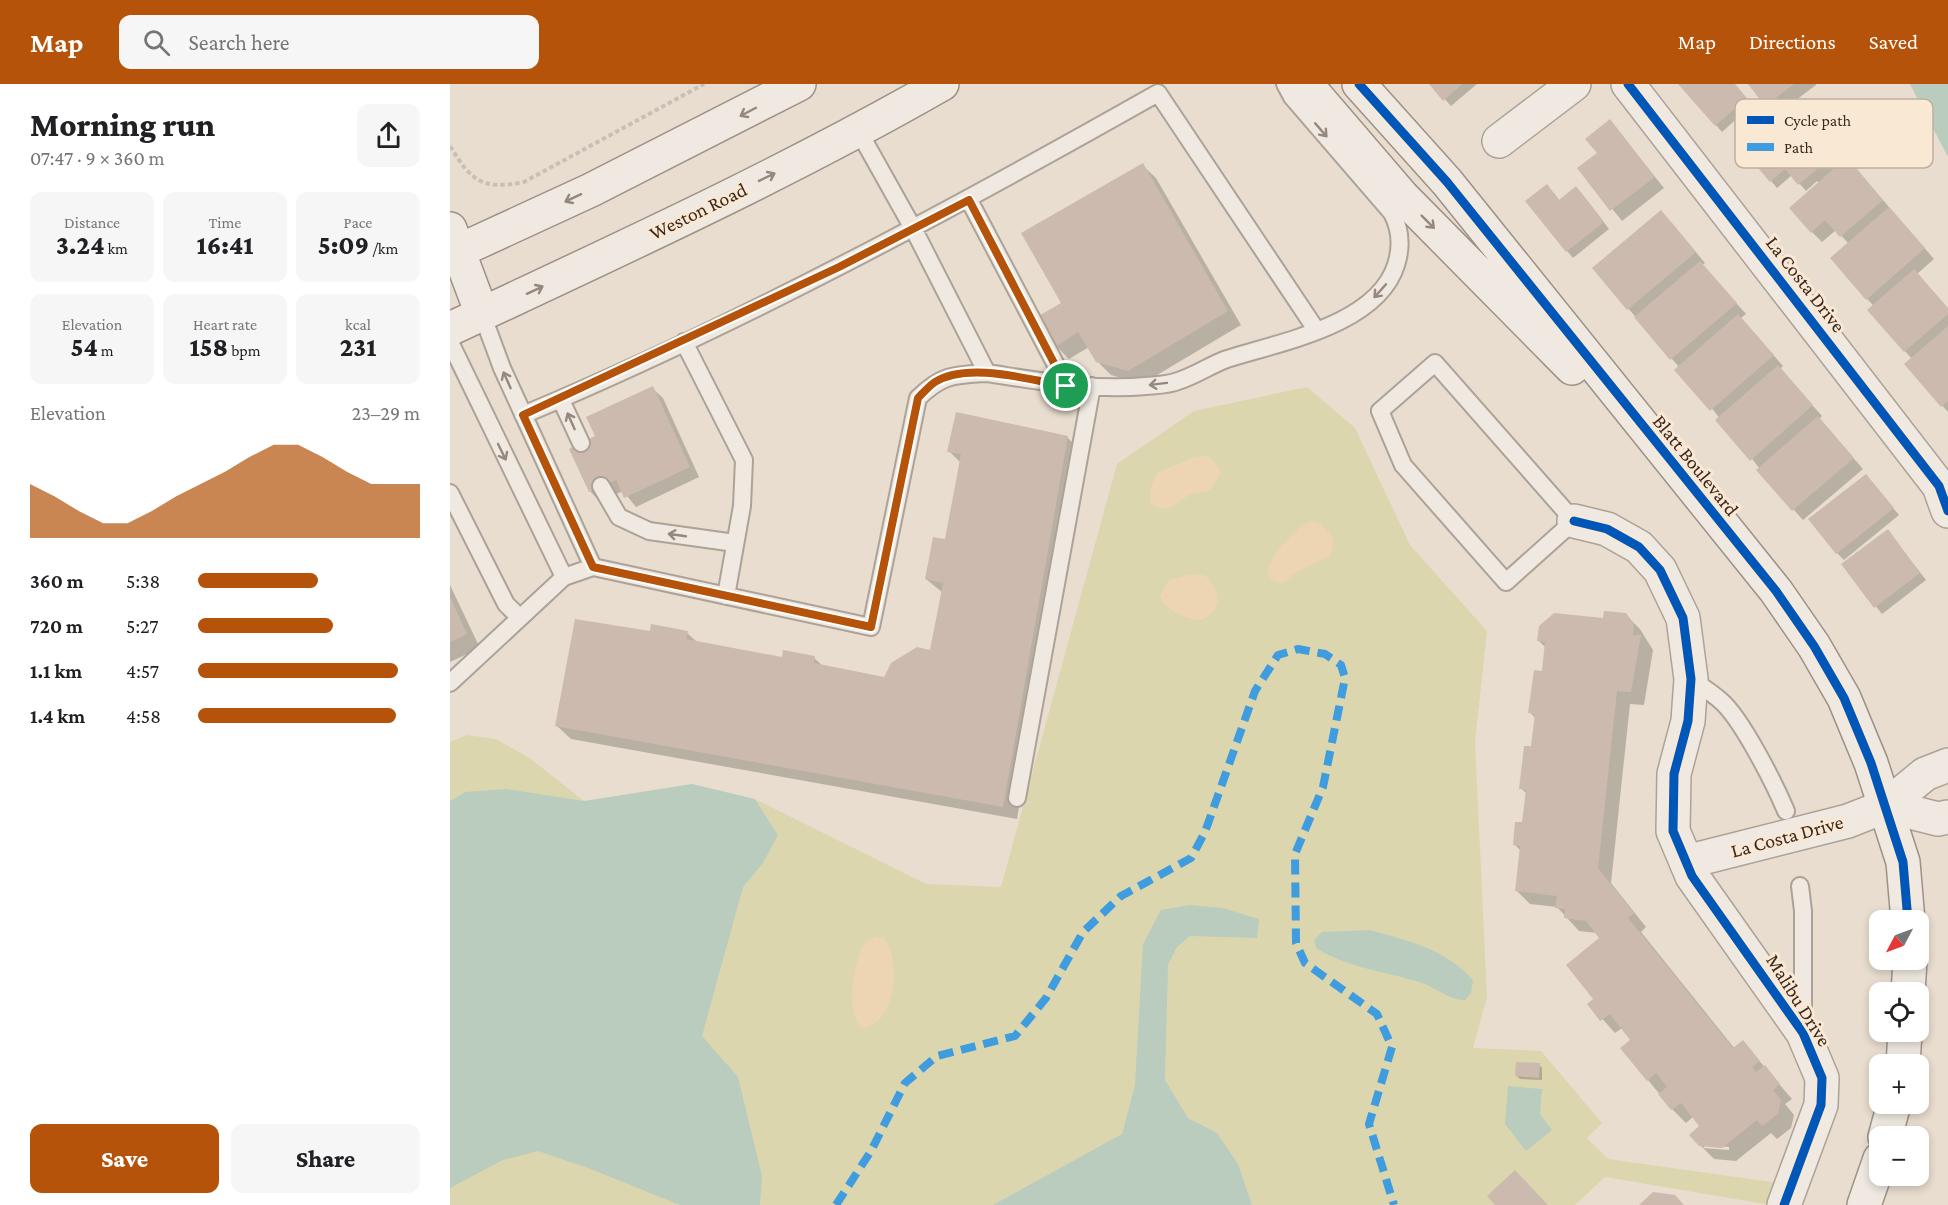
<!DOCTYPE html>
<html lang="en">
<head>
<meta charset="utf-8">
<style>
  :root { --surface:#fff; --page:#f6f6f6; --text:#202124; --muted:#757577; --accent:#b45309 }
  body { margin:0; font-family:"Crimson Pro",serif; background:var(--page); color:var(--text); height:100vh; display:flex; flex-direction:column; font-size:22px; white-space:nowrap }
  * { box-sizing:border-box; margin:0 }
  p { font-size:20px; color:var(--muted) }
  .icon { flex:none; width:33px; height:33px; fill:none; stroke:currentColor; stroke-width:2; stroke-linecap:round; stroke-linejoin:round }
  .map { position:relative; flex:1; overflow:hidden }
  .sheet { display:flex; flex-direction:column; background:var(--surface); width:450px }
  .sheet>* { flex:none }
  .needle { width:39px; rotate:229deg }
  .controls { position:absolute; left:1419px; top:826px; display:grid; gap:12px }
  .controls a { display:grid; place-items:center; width:60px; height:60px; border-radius:12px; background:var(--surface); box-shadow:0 3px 9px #0003; font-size:30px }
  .pin { position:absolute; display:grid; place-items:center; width:51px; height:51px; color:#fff; margin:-26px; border:3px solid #fff; border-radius:50%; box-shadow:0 2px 6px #0007 }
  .round { display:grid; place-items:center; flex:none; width:63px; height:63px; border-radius:12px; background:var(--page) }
  .headline { display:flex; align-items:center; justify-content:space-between; height:102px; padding:0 30px }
  h1 { font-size:33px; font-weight:800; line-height:45px }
  .metrics { display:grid; grid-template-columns:repeat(3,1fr); gap:9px; height:102px; padding:6px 30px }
  .metrics div { display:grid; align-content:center; border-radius:12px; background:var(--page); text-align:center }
  .metrics b { font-size:26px; font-weight:800 }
  .metrics small { font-size:16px; font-weight:400 }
  .metrics p { font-size:16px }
  .chart { height:168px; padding:12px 30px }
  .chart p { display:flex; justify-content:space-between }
  .chart svg { width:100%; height:108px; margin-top:6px; fill:var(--accent); opacity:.7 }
  .primary-button { display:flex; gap:12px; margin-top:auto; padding:12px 30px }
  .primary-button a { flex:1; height:69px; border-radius:12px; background:var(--accent); color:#fff; font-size:24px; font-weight:800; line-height:69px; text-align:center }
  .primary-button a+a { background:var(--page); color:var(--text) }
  ul { padding:0 30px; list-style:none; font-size:20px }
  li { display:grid; grid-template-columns:96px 72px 1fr; align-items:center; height:45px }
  li i { height:15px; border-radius:8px; background:var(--accent) }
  header { display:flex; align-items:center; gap:36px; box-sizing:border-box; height:84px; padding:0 30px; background:var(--accent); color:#fff }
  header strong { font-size:28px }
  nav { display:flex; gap:33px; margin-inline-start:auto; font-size:21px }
  .search { width:420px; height:54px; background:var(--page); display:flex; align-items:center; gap:15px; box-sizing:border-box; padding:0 21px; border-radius:12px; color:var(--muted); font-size:22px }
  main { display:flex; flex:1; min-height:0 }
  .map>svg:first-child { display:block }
  .green { fill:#dcd6af }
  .sand { fill:#edd5b4 }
  .water { fill:#baccbe }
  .shadow { fill:#0003 }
  .building { fill:#ccbaaf }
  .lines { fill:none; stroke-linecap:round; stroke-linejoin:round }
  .lane-casing { stroke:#ada297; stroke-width:20 }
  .street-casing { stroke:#ada297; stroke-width:36 }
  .secondary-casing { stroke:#9d9187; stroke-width:36 }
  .path { stroke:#c8bfb7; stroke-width:4; stroke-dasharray:4.5 3; stroke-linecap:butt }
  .lane { stroke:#efe9e1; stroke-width:16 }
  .street { stroke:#efe9e1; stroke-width:33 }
  .secondary { stroke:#efe9e1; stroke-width:33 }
  .quiet { stroke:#3f9cdf; stroke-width:8; stroke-dasharray:15 8; stroke-linecap:butt }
  .cycleway-casing { stroke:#f9e9d4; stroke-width:13 }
  .cycleway { stroke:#0057b8; stroke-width:9 }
  .oneway { stroke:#96887f }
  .route-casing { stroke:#fff; stroke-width:12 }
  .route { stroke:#b45309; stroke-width:8 }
  .labels { text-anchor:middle; stroke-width:6; stroke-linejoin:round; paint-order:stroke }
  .street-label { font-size:20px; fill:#3e281d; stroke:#f9e9d4 }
  .key { fill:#f9e9d4; stroke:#c1af9d; stroke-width:1.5 }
  .key-label { font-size:16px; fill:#3e281d }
</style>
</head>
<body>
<header>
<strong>Map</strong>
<div class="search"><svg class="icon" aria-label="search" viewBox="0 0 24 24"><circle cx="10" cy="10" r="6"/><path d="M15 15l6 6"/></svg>Search here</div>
<nav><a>Map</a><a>Directions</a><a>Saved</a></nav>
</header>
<main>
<section class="sheet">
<div class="headline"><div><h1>Morning run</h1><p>07:47 · 9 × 360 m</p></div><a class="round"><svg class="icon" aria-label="share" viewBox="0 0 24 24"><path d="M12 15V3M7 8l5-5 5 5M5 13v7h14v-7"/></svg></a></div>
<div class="metrics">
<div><p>Distance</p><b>3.24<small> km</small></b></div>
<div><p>Time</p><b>16:41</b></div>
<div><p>Pace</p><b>5:09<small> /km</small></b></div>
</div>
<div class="metrics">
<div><p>Elevation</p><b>54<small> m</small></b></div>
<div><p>Heart rate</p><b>158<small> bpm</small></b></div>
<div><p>kcal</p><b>231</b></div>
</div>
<div class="chart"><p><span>Elevation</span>23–29 m</p>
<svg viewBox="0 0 160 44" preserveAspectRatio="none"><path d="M0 44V22L10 27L20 33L30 38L40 38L50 33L60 27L70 22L80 17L90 11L100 6L110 6L120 11L130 17L140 22L150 22L160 22V44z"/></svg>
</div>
<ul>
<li><b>360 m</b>5:38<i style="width:54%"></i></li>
<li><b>720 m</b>5:27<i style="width:61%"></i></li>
<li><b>1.1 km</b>4:57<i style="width:90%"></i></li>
<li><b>1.4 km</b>4:58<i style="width:89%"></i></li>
</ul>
<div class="primary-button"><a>Save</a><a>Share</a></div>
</section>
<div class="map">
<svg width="1498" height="1121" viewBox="0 0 1498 1121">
  <rect width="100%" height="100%" fill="#e8ddce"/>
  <path class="green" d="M857,303L905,344L960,461L1037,547L1025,658L1037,913L1023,964L1091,967L1152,1039L1137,1054L1158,1075L1342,1101L1321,1121L1155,1093L1125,1121H0V730L15,708L0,717V658L17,651L46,655L81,675L134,717L328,751L305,715L476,800L551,803L667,380L744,327Z"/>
  <path class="sand" d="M758,372L766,379L771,389L760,406L739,411L718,425L706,423L700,418V405L707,389L745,373Z
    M861,437L871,440L884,455L881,471L843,490L833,499C792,496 846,443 861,437Z
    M737,491H754C772,506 773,525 752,536C735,535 717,528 710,512L719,496Z
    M425,852L434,855C452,874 446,943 411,944C395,925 404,884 412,862Z"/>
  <path class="water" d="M1460,0H1498V73L1462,4Z
    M242,700L305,715L328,751L313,779L293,803L252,952L288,993L312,1092L310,1121H230L138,1084L88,1067L53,1076L0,1104V717L15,708L56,705L134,717Z
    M740,821L773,824L809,835L807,854L740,852L727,863L718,881L715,996L738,1034L767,1049L788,1080L802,1121H543L672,1050L685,1001L693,860L711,826Z
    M921,846C961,858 994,864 1023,896L1021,909L1015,916C1001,917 986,904 972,899C936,887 900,885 866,864L864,856L872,848Z
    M1058,1002L1092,1005L1090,1030L1102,1046L1076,1067L1055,1040Z"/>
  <path class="shadow" d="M981,0H1027L1001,22Z
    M1230,0H1284L1302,21L1272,48Z
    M1300,0H1366V1L1326,31Z
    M1362,34L1484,175L1467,190L1498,226V328L1456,281L1462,275L1419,226L1424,222L1417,215L1399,160L1386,146L1372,158L1362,148L1369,99L1367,97L1356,107L1342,91L1327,104L1321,97Z
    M1160,37L1214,104L1172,137L1129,84L1149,69Z
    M692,81L706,94L791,241L692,300L661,291L647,277L639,263L619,275L606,262L613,220Z
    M1103,108L1110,117L1133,111L1159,145L1123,174L1117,167Z
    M1221,138L1255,179L1252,181L1296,230L1291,234L1333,282L1330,285L1372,332L1369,335L1413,385L1353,436L1308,386L1310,385L1229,283L1144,185Z
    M202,304L213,314L249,393L186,423L173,407L150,418L140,407Z
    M618,354L631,367L567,735L121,655L107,642L201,549H237L247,558L333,575L364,574L374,583L435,594L481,568L493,509L476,495L496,457L511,379L499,367Z
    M1416,392L1449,431L1394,476L1387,469Z
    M1438,447L1476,496L1432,530L1393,481Z
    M0,501L30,564L0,578Z
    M1176,531L1190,545L1203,566L1194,621L1180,620L1161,799L1196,843L1191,848L1285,965L1293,958L1342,1015L1335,1020L1344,1031L1341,1044L1327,1055L1321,1049L1286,1077L1264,1075L1253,1064L1279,1066V1063L1256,1061L1253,1064L1250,1061L1252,1043L1244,1032L1236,1039L1222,1025L1198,996L1182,956L1172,944L1165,949L1139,920L1145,915L1151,854L1148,849L1129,847L1107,823L1080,820L1066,806L1071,767L1064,760L1074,740L1077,710L1071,704L1083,664L1086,635L1080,628L1093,589L1096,564L1089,557Z
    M1089,981L1092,984V996L1070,995L1067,992Z"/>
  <path class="building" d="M979,0H1012L993,17Z
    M1228,0H1285L1297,14L1265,42Z
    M1298,0H1344L1315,22Z
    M1355,25L1389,67L1348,101L1335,85L1320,98L1298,72Z
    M1160,35L1205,93L1160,127L1127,84L1147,69L1135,55Z
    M1397,73L1433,116L1390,153L1375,136L1361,149L1339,124Z
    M693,79L778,227L678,287L646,278L628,248L605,263L587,233L611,219L571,149Z
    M1097,100L1109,116L1126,102L1154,138L1116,168L1075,117Z
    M1439,123L1475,164L1416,216L1380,174Z
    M1211,126L1246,168L1177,226L1142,184Z
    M1250,177L1287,219L1220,276L1184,233Z
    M1464,185L1498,224V230L1454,268L1417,226Z
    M1288,230L1324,271L1260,327L1224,286Z
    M1498,242V317L1491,323L1454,280Z
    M1328,281L1363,321L1300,377L1265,336Z
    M203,302L240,383L174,414L166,396L139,408L119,365L145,352L136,333Z
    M506,328L618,352L553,723L105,642L125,535L200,547L201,540L238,547L236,555L332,573L333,566L365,572L364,579L434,593L441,579L467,563L480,566L493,499L475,495L483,453L495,455L511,370L497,368Z
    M1368,332L1404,374L1342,427L1306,386Z
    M1416,390L1444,424L1386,470L1358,435Z
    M1438,445L1470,489L1424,524L1391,480Z
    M0,513L17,550L0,558Z
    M1154,527L1176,529L1184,540L1183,551H1191L1181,608L1167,607L1148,784L1184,829L1178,834L1283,964L1293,956L1310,977L1302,983L1306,988L1315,981L1330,1000L1323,1006L1331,1016L1328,1030L1312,1042L1307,1036L1272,1064L1249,1062L1239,1051L1249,1042L1231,1019L1221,1026L1208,1010L1217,1003L1206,989L1197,997L1170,964L1180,956L1160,930L1150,937L1137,920L1143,915L1116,881L1149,854L1136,837L1114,834L1115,825L1105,824L1107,812L1065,807L1070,762L1063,761L1065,738H1072L1076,706L1069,705L1074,662H1081L1085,630L1078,629L1084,586L1092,587L1095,558L1087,557L1089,542L1104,529L1153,534Z
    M1066,978L1090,979L1089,994L1065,992Z
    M1065,1086L1098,1121H1045L1037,1112Z
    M1203,1108L1225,1111L1234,1121H1189Z"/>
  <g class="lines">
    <defs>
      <path id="lane" d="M408,46L464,146L537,289C590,297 642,307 696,302C706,301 718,301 728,297C745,292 760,281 777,275C830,258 927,241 946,181C952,162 951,146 942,129L842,13L835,0
        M519,116L617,302
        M32,230L52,284L143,483
        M0,258L114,493
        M234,258L294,376L292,422L276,512
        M985,279L1124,437L1056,498L953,381L930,327Z
        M111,316L131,359
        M73,331C292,239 501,126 708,9L867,247
        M151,402L169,433L199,447L285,459
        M0,409L56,520L70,534
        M1241,595C1251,602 1262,609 1271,617C1292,635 1325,701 1336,727
        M0,599L114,493L143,483L421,543L468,314C493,290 504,291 537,289
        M567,714L642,302
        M1350,802L1353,827V942"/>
      <path id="street" d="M1178,0L1489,402L1498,427
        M1049,57L1124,0
        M1124,437L1157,445L1189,463L1210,486L1233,534L1241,595L1238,637L1224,690L1223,747L1242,792L1353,949L1372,994L1371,1021L1334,1121
        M1498,681L1475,690L1436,722L1488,735L1498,733
        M1236,778L1398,737L1436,722"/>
      <path id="secondary" d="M856,0L952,112L1122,284
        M909,0L997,98L1326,507L1364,562L1394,614L1421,679L1453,778L1458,837
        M0,145L32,230
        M0,171L141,106L349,0
        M0,245C166,167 333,91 492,0
        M1458,909L1460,876
        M1453,981L1455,948
        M1435,1053L1444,1020
        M1414,1121L1430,1075"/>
    </defs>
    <use href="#lane" class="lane-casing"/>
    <use href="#street" class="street-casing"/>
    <use href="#secondary" class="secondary-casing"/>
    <path class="path" d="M0,62C22,98 32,106 74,98L254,0"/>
    <use href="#lane" class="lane"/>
    <use href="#street" class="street"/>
    <use href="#secondary" class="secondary"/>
    <path class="quiet" d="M386,1121L421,1067L455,999L487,972L565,952L596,914L633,848L671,812L741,774L755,748L805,607L828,571L848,565L875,570L891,581L895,594L873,703L845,770L846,859L855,879L927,930L942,963L919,1040L944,1121"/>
    <defs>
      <path id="cycleway" d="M909,0L997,98L1326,507L1364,562L1394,614L1421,679L1453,778L1458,837
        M1178,0L1489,402L1498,427
        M1124,437L1157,445L1189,463L1210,486L1233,534L1241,595L1238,637L1224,690L1223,747L1242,792L1353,949L1372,994L1371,1021L1334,1121"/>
    </defs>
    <use href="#cycleway" class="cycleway-casing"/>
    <use href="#cycleway" class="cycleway"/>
  </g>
  <defs><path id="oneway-shaft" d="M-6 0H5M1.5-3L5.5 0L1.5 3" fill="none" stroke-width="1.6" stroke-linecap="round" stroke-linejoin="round" transform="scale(1.5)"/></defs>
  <g class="oneway">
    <use href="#oneway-shaft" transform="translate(298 28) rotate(152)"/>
    <use href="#oneway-shaft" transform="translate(871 46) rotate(49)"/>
    <use href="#oneway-shaft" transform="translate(317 93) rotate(-26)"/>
    <use href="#oneway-shaft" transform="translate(123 114) rotate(155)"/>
    <use href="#oneway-shaft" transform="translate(978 138) rotate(45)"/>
    <use href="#oneway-shaft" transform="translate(85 206) rotate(-25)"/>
    <use href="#oneway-shaft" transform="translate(930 207) rotate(132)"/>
    <use href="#oneway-shaft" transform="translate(57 296) rotate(-114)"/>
    <use href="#oneway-shaft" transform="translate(708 300) rotate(173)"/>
    <use href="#oneway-shaft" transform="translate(121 337) rotate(-114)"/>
    <use href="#oneway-shaft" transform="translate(52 368) rotate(64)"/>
    <use href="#oneway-shaft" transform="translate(227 451) rotate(-172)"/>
  </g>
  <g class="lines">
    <defs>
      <path id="route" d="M519,116L616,302C580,296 518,277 485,298C479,302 473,309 468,314L421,543L143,483L73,331L389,183Z"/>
    </defs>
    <use href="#route" class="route-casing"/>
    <use href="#route" class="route"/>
  </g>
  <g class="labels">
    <g class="street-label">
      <text transform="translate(248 127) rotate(-26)" y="7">Weston Road</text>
      <text transform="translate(1356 200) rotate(52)" y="7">La Costa Drive</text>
      <text transform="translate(1246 381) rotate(51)" y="7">Blatt Boulevard</text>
      <text transform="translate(1337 752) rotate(-15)" y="7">La Costa Drive</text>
      <text transform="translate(1349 916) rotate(58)" y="7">Malibu Drive</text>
    </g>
  </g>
  <rect x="1285" y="15" width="198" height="69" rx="9" class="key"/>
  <rect x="1297" y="32" width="27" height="8" fill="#0057b8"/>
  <rect x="1297" y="59" width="27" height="8" fill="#3f9cdf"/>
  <g class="key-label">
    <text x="1334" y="42">Cycle path</text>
    <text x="1334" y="69">Path</text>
  </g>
</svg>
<div class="controls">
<a><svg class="needle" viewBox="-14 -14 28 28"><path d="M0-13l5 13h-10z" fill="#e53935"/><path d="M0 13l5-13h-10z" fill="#757577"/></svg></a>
<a><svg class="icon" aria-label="locate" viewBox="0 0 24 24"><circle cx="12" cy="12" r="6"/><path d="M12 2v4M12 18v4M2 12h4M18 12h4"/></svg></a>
<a>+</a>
<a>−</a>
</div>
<div class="pin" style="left:616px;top:302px;background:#1e9e55"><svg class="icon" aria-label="arrive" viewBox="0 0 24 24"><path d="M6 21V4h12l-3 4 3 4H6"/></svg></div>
</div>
</main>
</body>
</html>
